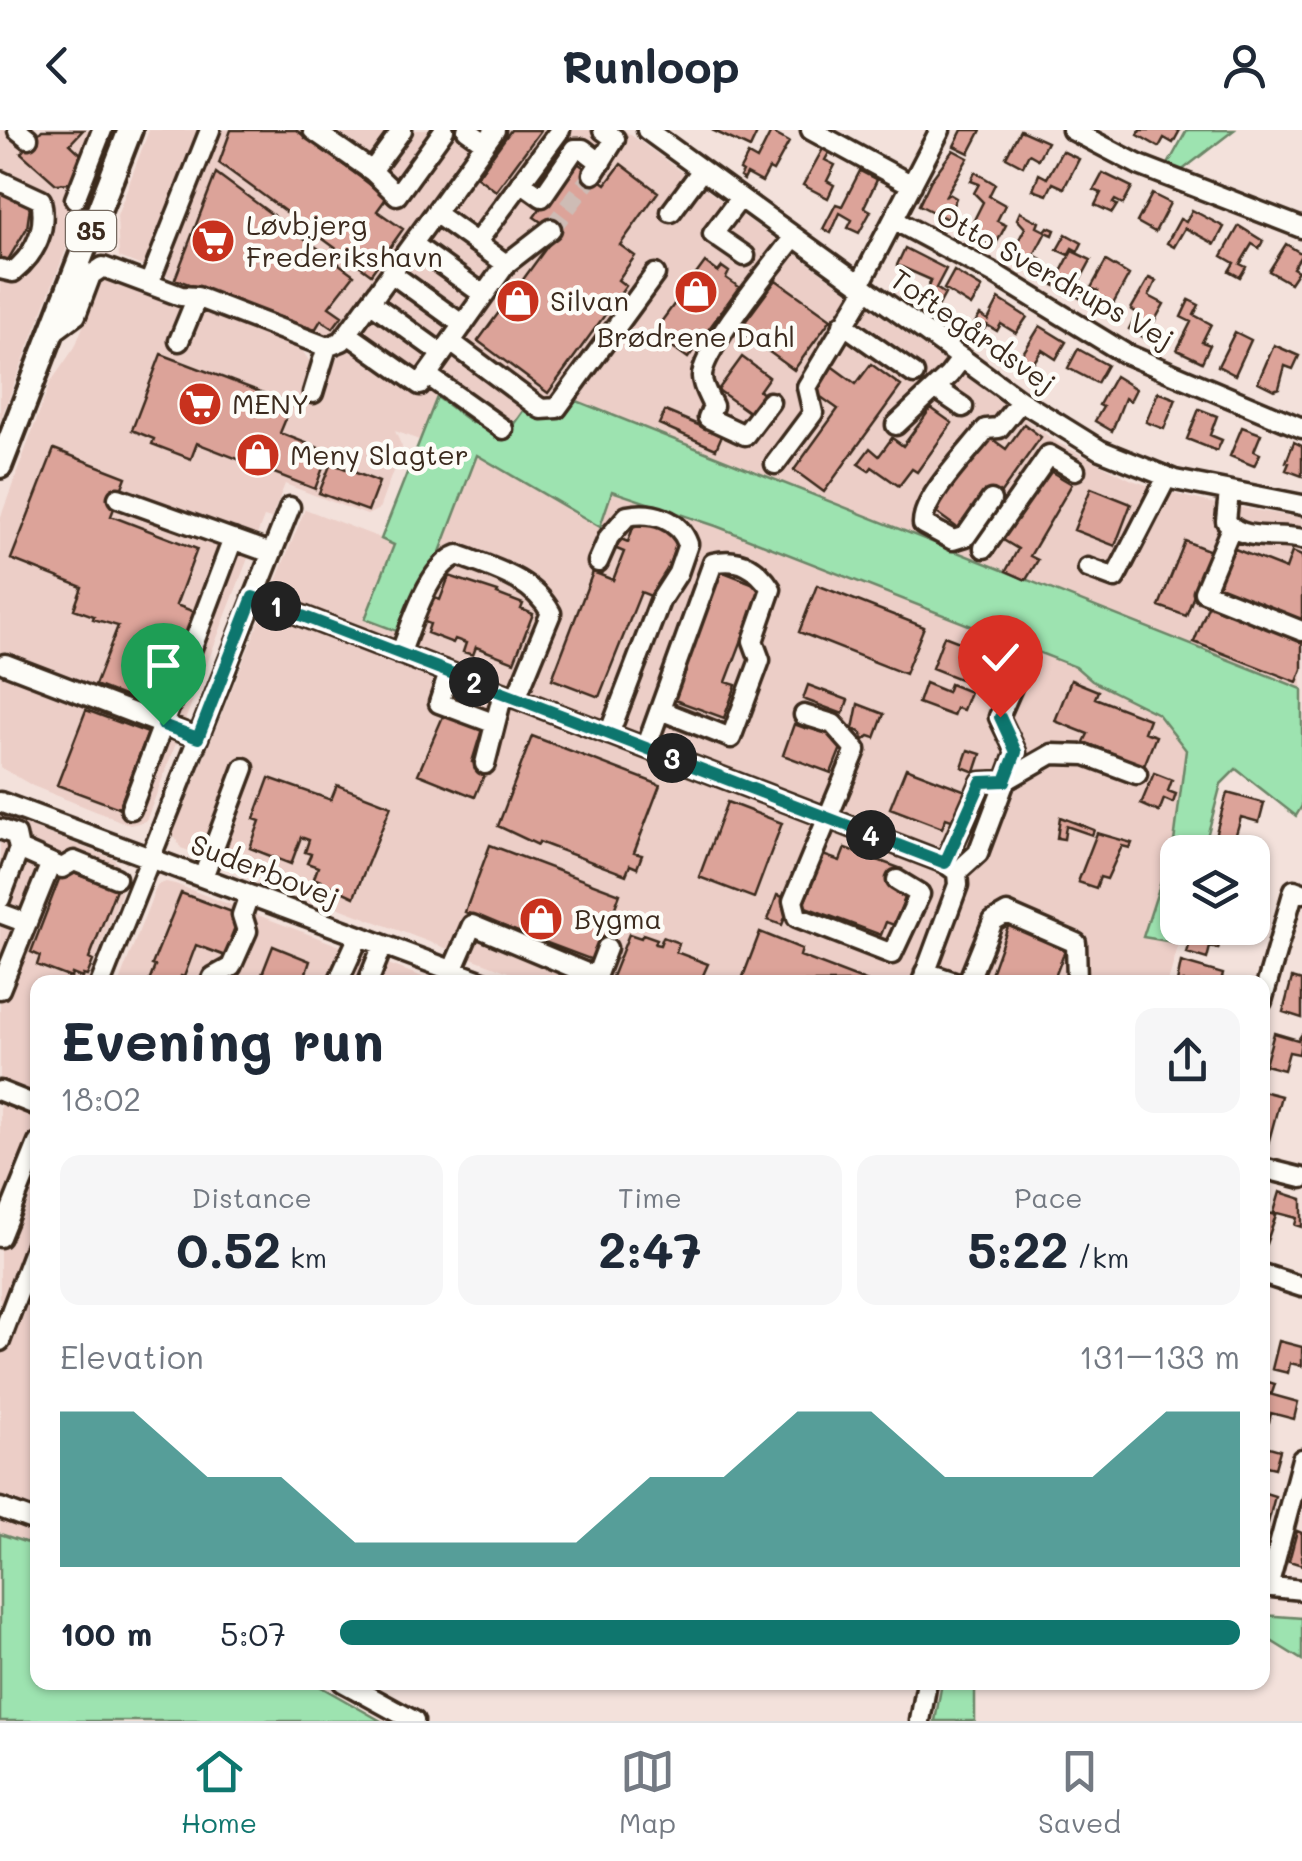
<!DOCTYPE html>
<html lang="en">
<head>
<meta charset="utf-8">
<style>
  :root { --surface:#fff; --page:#f6f6f7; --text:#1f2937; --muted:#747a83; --line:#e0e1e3; --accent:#0f766e }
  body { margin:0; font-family:Mali,sans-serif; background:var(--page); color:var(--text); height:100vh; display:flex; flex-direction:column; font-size:38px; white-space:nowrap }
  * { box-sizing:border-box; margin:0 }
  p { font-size:32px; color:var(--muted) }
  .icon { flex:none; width:55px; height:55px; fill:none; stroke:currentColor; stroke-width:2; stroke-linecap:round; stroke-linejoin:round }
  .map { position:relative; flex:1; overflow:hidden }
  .side { position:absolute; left:30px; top:845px; width:1240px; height:715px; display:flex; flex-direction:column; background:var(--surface); border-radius:20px; box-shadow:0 2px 8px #0004 }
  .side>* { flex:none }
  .controls { position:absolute; left:1160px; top:705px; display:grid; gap:20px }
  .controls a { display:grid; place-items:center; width:110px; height:110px; border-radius:20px; background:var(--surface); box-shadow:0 2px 8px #0004; font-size:50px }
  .pin { position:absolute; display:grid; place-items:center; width:85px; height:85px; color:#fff; margin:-102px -42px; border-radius:50% 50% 50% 0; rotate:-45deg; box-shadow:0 0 10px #0007 }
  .pin .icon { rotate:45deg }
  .km { position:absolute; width:50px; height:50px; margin:-25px; border-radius:50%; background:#222; color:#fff; font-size:28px; line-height:50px; text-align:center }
  .round { display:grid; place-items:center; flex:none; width:105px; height:105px; border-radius:20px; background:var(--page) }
  .headline { display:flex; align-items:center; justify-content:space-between; height:170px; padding:0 30px }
  h1 { font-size:55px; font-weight:700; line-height:75px }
  .metrics { display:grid; grid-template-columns:repeat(3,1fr); gap:15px; height:170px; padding:10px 30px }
  .metrics div { display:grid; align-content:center; border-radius:20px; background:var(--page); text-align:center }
  .metrics b { font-size:50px; font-weight:700 }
  .metrics small { font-size:28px; font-weight:400 }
  .metrics p { font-size:28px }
  .chart { height:280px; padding:20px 30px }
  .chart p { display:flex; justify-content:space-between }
  .chart svg { width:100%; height:180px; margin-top:10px; fill:var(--accent); opacity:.7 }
  ul { padding:0 30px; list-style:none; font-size:32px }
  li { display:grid; grid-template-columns:160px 120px 1fr; align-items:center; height:75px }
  li i { height:25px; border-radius:12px; background:var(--accent) }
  header { display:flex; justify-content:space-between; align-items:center; height:130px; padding:0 30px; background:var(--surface); font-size:45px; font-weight:700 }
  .dock { display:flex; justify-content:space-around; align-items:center; height:140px; border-top:2px solid var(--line); background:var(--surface); font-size:28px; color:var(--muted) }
  .dock a { display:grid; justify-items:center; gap:5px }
  .dock .active { color:var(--accent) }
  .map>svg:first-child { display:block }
  .built { fill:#eccec7 }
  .green { fill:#9de3b0; stroke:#6c8667; stroke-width:2.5 }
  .building { fill:#dca399; stroke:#3b2a1e; stroke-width:2.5 }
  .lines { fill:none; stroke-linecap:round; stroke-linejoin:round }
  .minor-tunnel { stroke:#cebcb5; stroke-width:18; stroke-dasharray:18 9; stroke-linecap:butt }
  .minor-casing { stroke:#3b2a1e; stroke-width:25 }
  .major-casing { stroke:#3b2a1e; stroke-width:30 }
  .minor { stroke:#fdfcf7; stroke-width:18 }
  .major { stroke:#fdfcf7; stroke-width:22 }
  .route-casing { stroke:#fff; stroke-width:20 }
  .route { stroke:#0f766e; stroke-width:12 }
  .labels { text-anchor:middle; stroke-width:9; stroke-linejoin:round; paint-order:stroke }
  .shield { fill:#fdfcf7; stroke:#75695f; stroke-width:2.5 }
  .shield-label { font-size:25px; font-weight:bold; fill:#3b2a1e }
  .poi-label { font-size:28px; fill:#3b2a1e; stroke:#fdfcf7; text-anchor:start }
  .street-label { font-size:28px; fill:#3b2a1e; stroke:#fdfcf7 }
</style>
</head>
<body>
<header><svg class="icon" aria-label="back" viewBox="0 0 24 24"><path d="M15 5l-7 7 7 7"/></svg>Runloop<svg class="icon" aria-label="person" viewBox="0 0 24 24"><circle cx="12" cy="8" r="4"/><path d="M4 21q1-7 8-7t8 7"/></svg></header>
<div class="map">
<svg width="1302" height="1591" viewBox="0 0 1302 1591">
  <rect width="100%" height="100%" fill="#f3e1db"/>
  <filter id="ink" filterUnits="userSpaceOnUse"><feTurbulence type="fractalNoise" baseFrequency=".01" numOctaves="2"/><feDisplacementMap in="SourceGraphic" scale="20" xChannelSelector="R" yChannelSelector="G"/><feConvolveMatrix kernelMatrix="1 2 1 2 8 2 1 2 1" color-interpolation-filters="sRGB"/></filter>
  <g filter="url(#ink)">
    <path class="built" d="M0,0H112L0,291Z
      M149,0H624L1058,313L1132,350L1170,363L1212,373L1302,388V559L562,282L548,289L525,278L512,296L472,293L437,268L419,310L395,301L402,317L379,379L367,385L285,354L271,389L264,387L146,691L130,695L33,656L0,637V389L50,253L75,217L100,152L122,149L299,216L310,232V241L328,248L343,215L119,127L117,86Z
      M477,324L599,396L611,360L716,396L1076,537L1092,551L1158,584L1186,620L1174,712L1144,807L1179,813L1168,852H535L181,718L173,704L305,379L437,430Z
      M0,685L114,729L123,741L121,764L87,852H38L37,1416L0,1404Z
      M166,752L175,754L436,852H119L157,755Z"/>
    <path class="green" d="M1187,0H1234L1176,45L1166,38Z
      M437,267L471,292L478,285L513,295L525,278L548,289L562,282L572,269L1302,559V676L1296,686L1236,639L1221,654L1203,722H1178V798H1183L1179,813L1143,807L1174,712L1186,620L1158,584L1092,551L1076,537L716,396L612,361L600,397L477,325L437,430L402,503L365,489L394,415L381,409Z
      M0,1404L37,1416L38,1552L314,1553L381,1591H0Z
      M1262,1485L1302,1488V1530L1263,1506Z
      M942,1553H975V1591H935Z"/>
    <path class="building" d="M42,0H83L70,14L82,25L83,38L69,53L56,54L21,23Z
      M231,0H296L387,67L377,81L403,99L371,144L219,33Z
      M511,0H541L496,61L477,47Z
      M712,0H740L746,3L751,0L757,3L750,18Z
      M962,0H981L969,23L954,16Z
      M1020,0L1047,12L1038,29L1029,24L1023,36L1006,27Z
      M1140,0H1180L1173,13L1164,8L1159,17L1138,5Z
      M771,2L789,12L773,41L769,39L762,52L747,44L744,50L740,47L743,42L740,40L748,25L757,30Z
      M824,17L830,21L825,30L835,35L827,51L834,55L828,68L803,55Z
      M953,20L968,28L945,67L949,64L956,68L947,89L919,75L931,50Z
      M1062,21L1079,29L1064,58L1053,53L1047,65L1033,60L1039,44L1047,48Z
      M575,31L606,54L621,34L658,62L620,115L635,126L618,150L626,156L548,263L478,211L557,103L534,87Z
      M860,41L877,50L864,77L871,81L859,103L848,98L852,90L840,83L831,103L823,99L836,74L842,76Z
      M975,42L995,54L989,66L1005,75L997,91L1006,95L994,118L967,104L983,72L974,63L979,54L971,51Z
      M216,43L354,145L329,177L342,186L333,198L321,190L315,200L175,149Z
      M1103,43L1132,57L1123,74L1115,70L1113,73L1117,75L1112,83L1095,75L1101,63L1094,60Z
      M0,58L31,70L27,98L8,130L0,127Z
      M1152,64L1170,73L1155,102L1137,92Z
      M1192,80L1224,97L1215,114L1185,98L1174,117L1167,113L1180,89L1186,92Z
      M1020,82L1039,92L1037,97L1045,101L1048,97L1055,100L1053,105L1046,102L1034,125L1041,129L1035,140L1010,127L1025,98L1017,89Z
      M1239,96L1263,111L1259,118L1252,114L1240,134L1246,137L1240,147L1229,141L1234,133L1222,126Z
      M1066,104L1082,113L1078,121L1072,118L1068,125L1057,120Z
      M1286,114L1302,124L1293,138L1298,141L1290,153L1269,141Z
      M905,118L946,139L936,158L945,164L939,175L924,166L931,150L897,135Z
      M1072,121L1091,130L1077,156L1084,160L1080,168L1054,155Z
      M1106,131L1129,145L1112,176L1119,180L1114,188L1090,176L1098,161L1091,158Z
      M705,132L718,142L722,137L729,142L726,148L739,157L688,228L653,203Z
      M954,141L982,158L971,176L944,159Z
      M1149,148L1156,151L1149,166L1164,174L1145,208L1129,199L1137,183L1131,179Z
      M776,150L831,189L794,240L739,200Z
      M999,169L1027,187L1016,203L1001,194L997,201L987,195L982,202L973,196L980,185L988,190Z
      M1189,170L1199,175L1194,185L1211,194L1202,212L1210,215L1202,232L1177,220L1191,192L1181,187Z
      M1040,196L1066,212L1056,229L1042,220L1032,235L1020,228Z
      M1235,202L1251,210L1235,245L1218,236Z
      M1274,215L1299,226L1293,239L1285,236L1279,258L1274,260L1258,252Z
      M1078,219L1107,235L1097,253L1068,238Z
      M161,224L292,274L280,303L329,322L315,359L197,313L191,329L152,314L154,309L132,300Z
      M742,227L769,247L759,261L769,269L756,287L718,260Z
      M871,234L901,256L824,362L794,340L838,279L811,260L830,235L856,254Z
      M1115,246L1136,259L1130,271L1125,268L1112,301L1095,291L1103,277L1099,275Z
      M1158,262L1176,269L1164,299L1146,292Z
      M931,278L952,293L917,342L912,339L899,356L872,337L869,341L858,334L870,318L879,326L892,308L903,316Z
      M1199,279L1217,286L1210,305L1222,310L1217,321L1187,309Z
      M665,281L722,305L716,319L659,294Z
      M1024,294L1041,307L996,370L986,363L959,399L934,381L988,306L1006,319Z
      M1242,297L1261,304L1254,321L1260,324L1254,336L1230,326Z
      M1294,312L1302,316V346L1286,340L1289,333L1286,332Z
      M54,319L126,347L111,386L197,419L176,475L195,482L157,579L95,555L118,496L93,489L94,486L74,479L82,457L11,429Z
      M331,333L379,352L368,381L319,363Z
      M1043,337L1072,354L1030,426L1038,430L1026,450L1006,441L1018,419L1000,408Z
      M1091,358L1131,374L1115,416L1074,400Z
      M636,389L680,406L656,468L641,462L599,567L552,549L593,442L613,450L624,422L612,417L616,407L628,412Z
      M1185,411L1211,421L1186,486L1159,476Z
      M1230,417L1286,439L1292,422L1302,426V494L1214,459Z
      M721,441L762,457L726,552L736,555L724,588L672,569Z
      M449,446L498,462L497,464L523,474L521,479L533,484L514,532L476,517L473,525L463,522L466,513L455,509L453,513L427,503L430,494L417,489L427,465L440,470Z
      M817,455L924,497L905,544L799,502Z
      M1210,471L1302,507V539L1297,552L1194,512Z
      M944,506L993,525L980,557L932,538Z
      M1071,550L1098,561L1095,568L1149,589L1144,602L1156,606L1144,636L1084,612L1088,604L1055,591Z
      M925,553L947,562L950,554L970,562L963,580L956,578L953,586L918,573Z
      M808,555L848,570L843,584L803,569Z
      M858,574L884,584L875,608L869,606L863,611L862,603L853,599Z
      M86,580L148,603L119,678L57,655Z
      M444,584L482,599L472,632L487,638L475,667L418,644Z
      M807,591L834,600L831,608L843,613L831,643L783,625L794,594L805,598Z
      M532,606L660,655L634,723L642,725L637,738L630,735L626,745L539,712L538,715L498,696Z
      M968,620L981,624L975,642L962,637Z
      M906,638L966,661L954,691L946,688L942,698L890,678Z
      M1154,643L1172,650L1168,661L1176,664L1173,673L1164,669L1159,682L1141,674Z
      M269,648L331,670L337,655L391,676L354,767L314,748L318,737L307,733L311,724L305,722L309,710L301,707L291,734L250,718L260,691L254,689Z
      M1227,663L1264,673L1259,692L1241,687L1234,711L1215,706Z
      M727,672L782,693L754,768L699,747Z
      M1060,687L1094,700L1092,705L1066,696L1064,709L1057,708Z
      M1097,703L1132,713L1130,718L1122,716L1107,749L1100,747L1096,758L1078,752Z
      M490,715L620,764L595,831L465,782Z
      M845,718L902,739L896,753L909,758L894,795L886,792L881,805L803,776L823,725L840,731Z
      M63,739L116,759L89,829L93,831L87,846L83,845L82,848L72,844L71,848L37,835L40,826L31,822Z
      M1252,745L1268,750L1261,776L1252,773Z
      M181,763L240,785L231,807L234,808L228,827L196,815L184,847L181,846L178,852H149L155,836L152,835Z
      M777,765L792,770L782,795L768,790Z
      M1010,791L1068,813L1053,852H988Z
      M1194,798H1215L1223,801L1218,819L1210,817L1207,829L1187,823Z
      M760,802L802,819L800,826L868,852H741Z
      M629,804L641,808L643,804L657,809L655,814L660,815L663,807L679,813L676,822L708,834L700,852H610Z
      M273,816L310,831L306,843L325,852H259Z
      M1181,832L1223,844L1221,852H1177Z
      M1292,848L1302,851V888L1283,882Z
      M1274,903L1298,910L1302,904L1299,924L1289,922L1284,940L1265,935Z
      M1262,961L1281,966L1268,1014L1264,1017Z
      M1280,1062L1302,1069V1097L1295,1095L1297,1088L1274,1082Z
      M1265,1082L1276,1085L1266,1114L1262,1113Z
      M1279,1211L1302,1217V1236L1290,1233L1288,1243L1272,1239Z
      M1262,1250L1275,1254L1272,1263L1269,1264L1298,1272L1294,1289L1271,1283L1269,1292L1262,1291Z
      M1262,1315L1280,1320L1275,1338L1262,1335Z
      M1262,1362L1275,1366L1268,1393L1262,1391Z
      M1297,1401L1302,1403V1435L1289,1431Z"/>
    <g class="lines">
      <path class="minor-tunnel" d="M551,99L593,44"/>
      <defs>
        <path id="minor" d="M18,0L28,8
          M313,0L372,41L397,65L444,0
          M467,0L485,13
          M647,0L1021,271L1100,320L1175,350L1302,375
          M811,0L912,55
          M1072,0L1139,35L1302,98
          M372,41L402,0
          M593,44L615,9L603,0
          M0,51L41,70C47,99 36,123 13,142L0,139
          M521,52L542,67L575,19H583L601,33
          M740,68L713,104L745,126
          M75,69L102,0
          M671,82L702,40
          M894,90L995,144L1124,223L1302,298
          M477,112L560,0
          M413,114L484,165
          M506,134L551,99
          M391,143L463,195
          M149,154L210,0
          M860,154L940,0
          M370,172L442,224
          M843,194L914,244
          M53,202L76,185L91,145L103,137L181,166L197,167L327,217L342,211L495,0
          M348,204L420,255L427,245L506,134L435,83
          M179,211L197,167
          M451,212L541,279L557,278L655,144
          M427,245L503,299
          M935,258L963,277
          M313,263L327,217
          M770,272L745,305L708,288L713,276C709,267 702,256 702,247C701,221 775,132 794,107
          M896,295L949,245L962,228
          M775,334L813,283L807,257L866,159
          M1229,362L1226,391C1243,413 1278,403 1302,409
          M118,368L271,423
          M991,370L966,406L953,410L923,394C922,368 968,323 986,299L999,298L1021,271
          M1231,398L1204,462L1302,501
          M984,418L1049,325L1075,340
          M598,432L609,407L627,386C653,381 679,389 688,414L678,443L660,471L609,604
          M1088,438L1115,448L1167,347
          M253,467L945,733L957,742L958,755L922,852
          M400,524C412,495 428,436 458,425C494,439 532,448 551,483L516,568
          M5,534L198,608
          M449,543L439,573L493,593
          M804,585L833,594L856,620L793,771L797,787L892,824L920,764L897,750
          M646,618L713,433C739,427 757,437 771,459L753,511L760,530L731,608L660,580
          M485,634L503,563
          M0,672L483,852
          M131,679L233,409
          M0,699L16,705L19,719L62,738L74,731L116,748
          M945,733L981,652L1005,651L1052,624L1086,625L1137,644
          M957,742L978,723L1016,622L999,587L1016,548
          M203,747L244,638
          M0,769L19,719
          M0,783L27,793
          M452,841L472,795L596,847
          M925,842L955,852
          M101,852L290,377
          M211,852L213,847L231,837L247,801L242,785L249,765
          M338,852L359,806
          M368,852L383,815
          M594,852L607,818
          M968,852L993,791L1007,783L1076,813L1077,852
          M0,859L51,733
          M1262,871L1294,760L1302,763
          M0,961L38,976
          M1262,1038L1302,1048
          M0,1107L38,1013
          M1262,1144L1302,1157
          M0,1211L38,1110
          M0,1378L38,1392
          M1262,1456L1302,1460
          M1268,1457L1302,1329
          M343,1552L414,1591
          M920,1591L927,1552"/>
        <path id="major" d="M0,336L130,0"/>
      </defs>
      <use href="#minor" class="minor-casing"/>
      <use href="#major" class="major-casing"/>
      <use href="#minor" class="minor"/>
      <use href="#major" class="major"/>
    </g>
  </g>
  <g class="lines" filter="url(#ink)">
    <defs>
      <path id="route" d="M163,595L198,608L253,467L945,733L981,652L1005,651L1016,622L1000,587"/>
    </defs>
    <use href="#route" class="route-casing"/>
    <use href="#route" class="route"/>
  </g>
  <defs>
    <symbol id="supermarket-disc" viewBox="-11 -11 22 22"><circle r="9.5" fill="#c8321e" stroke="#fdfcf7"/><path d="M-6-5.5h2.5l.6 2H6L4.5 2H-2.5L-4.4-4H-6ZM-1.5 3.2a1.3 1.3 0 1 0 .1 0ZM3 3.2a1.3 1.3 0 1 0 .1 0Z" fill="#fff"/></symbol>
    <symbol id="shop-disc" viewBox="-11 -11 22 22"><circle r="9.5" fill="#c8321e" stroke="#fdfcf7"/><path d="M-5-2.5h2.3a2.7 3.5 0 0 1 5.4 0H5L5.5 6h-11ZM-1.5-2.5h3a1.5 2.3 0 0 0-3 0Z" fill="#fff"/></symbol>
  </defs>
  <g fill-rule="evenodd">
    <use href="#supermarket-disc" x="188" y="86" width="50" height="50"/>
    <use href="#shop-disc" x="671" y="137" width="50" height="50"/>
    <use href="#shop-disc" x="493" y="146" width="50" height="50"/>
    <use href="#supermarket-disc" x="175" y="249" width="50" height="50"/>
    <use href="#shop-disc" x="233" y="300" width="50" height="50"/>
    <use href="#shop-disc" x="516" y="764" width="50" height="50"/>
  </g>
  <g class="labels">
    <rect class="shield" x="66" y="81" width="50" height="40" rx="8"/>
    <g class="shield-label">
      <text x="91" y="110">35</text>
    </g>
    <g class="poi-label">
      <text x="246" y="105">Løvbjerg<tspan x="246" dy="32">Frederikshavn</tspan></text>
      <text x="550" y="181">Silvan</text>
      <text x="696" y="217" text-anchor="middle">Brødrene Dahl</text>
      <text x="232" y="284">MENY</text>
      <text x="290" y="335">Meny Slagter</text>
      <text x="574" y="799">Bygma</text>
    </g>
    <g class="street-label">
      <text transform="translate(1055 147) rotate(29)" y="10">Otto Sverdrups Vej</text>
      <text transform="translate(973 201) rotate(35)" y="10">Toftegårdsvej</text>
      <text transform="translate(265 741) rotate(21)" y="10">Suderbovej</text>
    </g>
  </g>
</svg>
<div class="controls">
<a><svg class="icon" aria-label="layers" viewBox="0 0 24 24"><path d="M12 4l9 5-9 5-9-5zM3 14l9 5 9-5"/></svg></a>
</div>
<div class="pin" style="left:163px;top:595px;background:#1e9e55"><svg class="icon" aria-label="arrive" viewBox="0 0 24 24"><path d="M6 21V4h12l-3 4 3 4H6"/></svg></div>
<div class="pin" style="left:1000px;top:587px;background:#d93025"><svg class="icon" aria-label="check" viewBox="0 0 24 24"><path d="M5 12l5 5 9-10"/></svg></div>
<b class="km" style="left:276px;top:476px">1</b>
<b class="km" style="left:474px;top:552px">2</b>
<b class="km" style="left:672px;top:628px">3</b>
<b class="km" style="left:871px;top:705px">4</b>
<section class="side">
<div class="headline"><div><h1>Evening run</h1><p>18:02</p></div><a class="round"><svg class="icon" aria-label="share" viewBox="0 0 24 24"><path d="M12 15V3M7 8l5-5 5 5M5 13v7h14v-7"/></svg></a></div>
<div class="metrics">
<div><p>Distance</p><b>0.52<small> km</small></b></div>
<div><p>Time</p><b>2:47</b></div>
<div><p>Pace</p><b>5:22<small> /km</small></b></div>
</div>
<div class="chart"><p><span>Elevation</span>131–133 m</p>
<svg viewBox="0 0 160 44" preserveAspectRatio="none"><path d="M0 44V6L10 6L20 22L30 22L40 38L50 38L60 38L70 38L80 22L90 22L100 6L110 6L120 22L130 22L140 22L150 6L160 6V44z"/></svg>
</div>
<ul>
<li><b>100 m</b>5:07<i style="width:100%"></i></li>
</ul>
</section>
</div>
<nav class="dock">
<a class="active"><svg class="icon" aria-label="home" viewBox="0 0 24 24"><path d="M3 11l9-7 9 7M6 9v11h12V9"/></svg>Home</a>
<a><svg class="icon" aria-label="map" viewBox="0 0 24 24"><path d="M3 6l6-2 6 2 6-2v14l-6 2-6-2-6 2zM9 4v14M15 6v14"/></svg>Map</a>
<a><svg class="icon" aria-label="saved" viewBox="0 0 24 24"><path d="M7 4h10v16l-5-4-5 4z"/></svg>Saved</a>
</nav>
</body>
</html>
